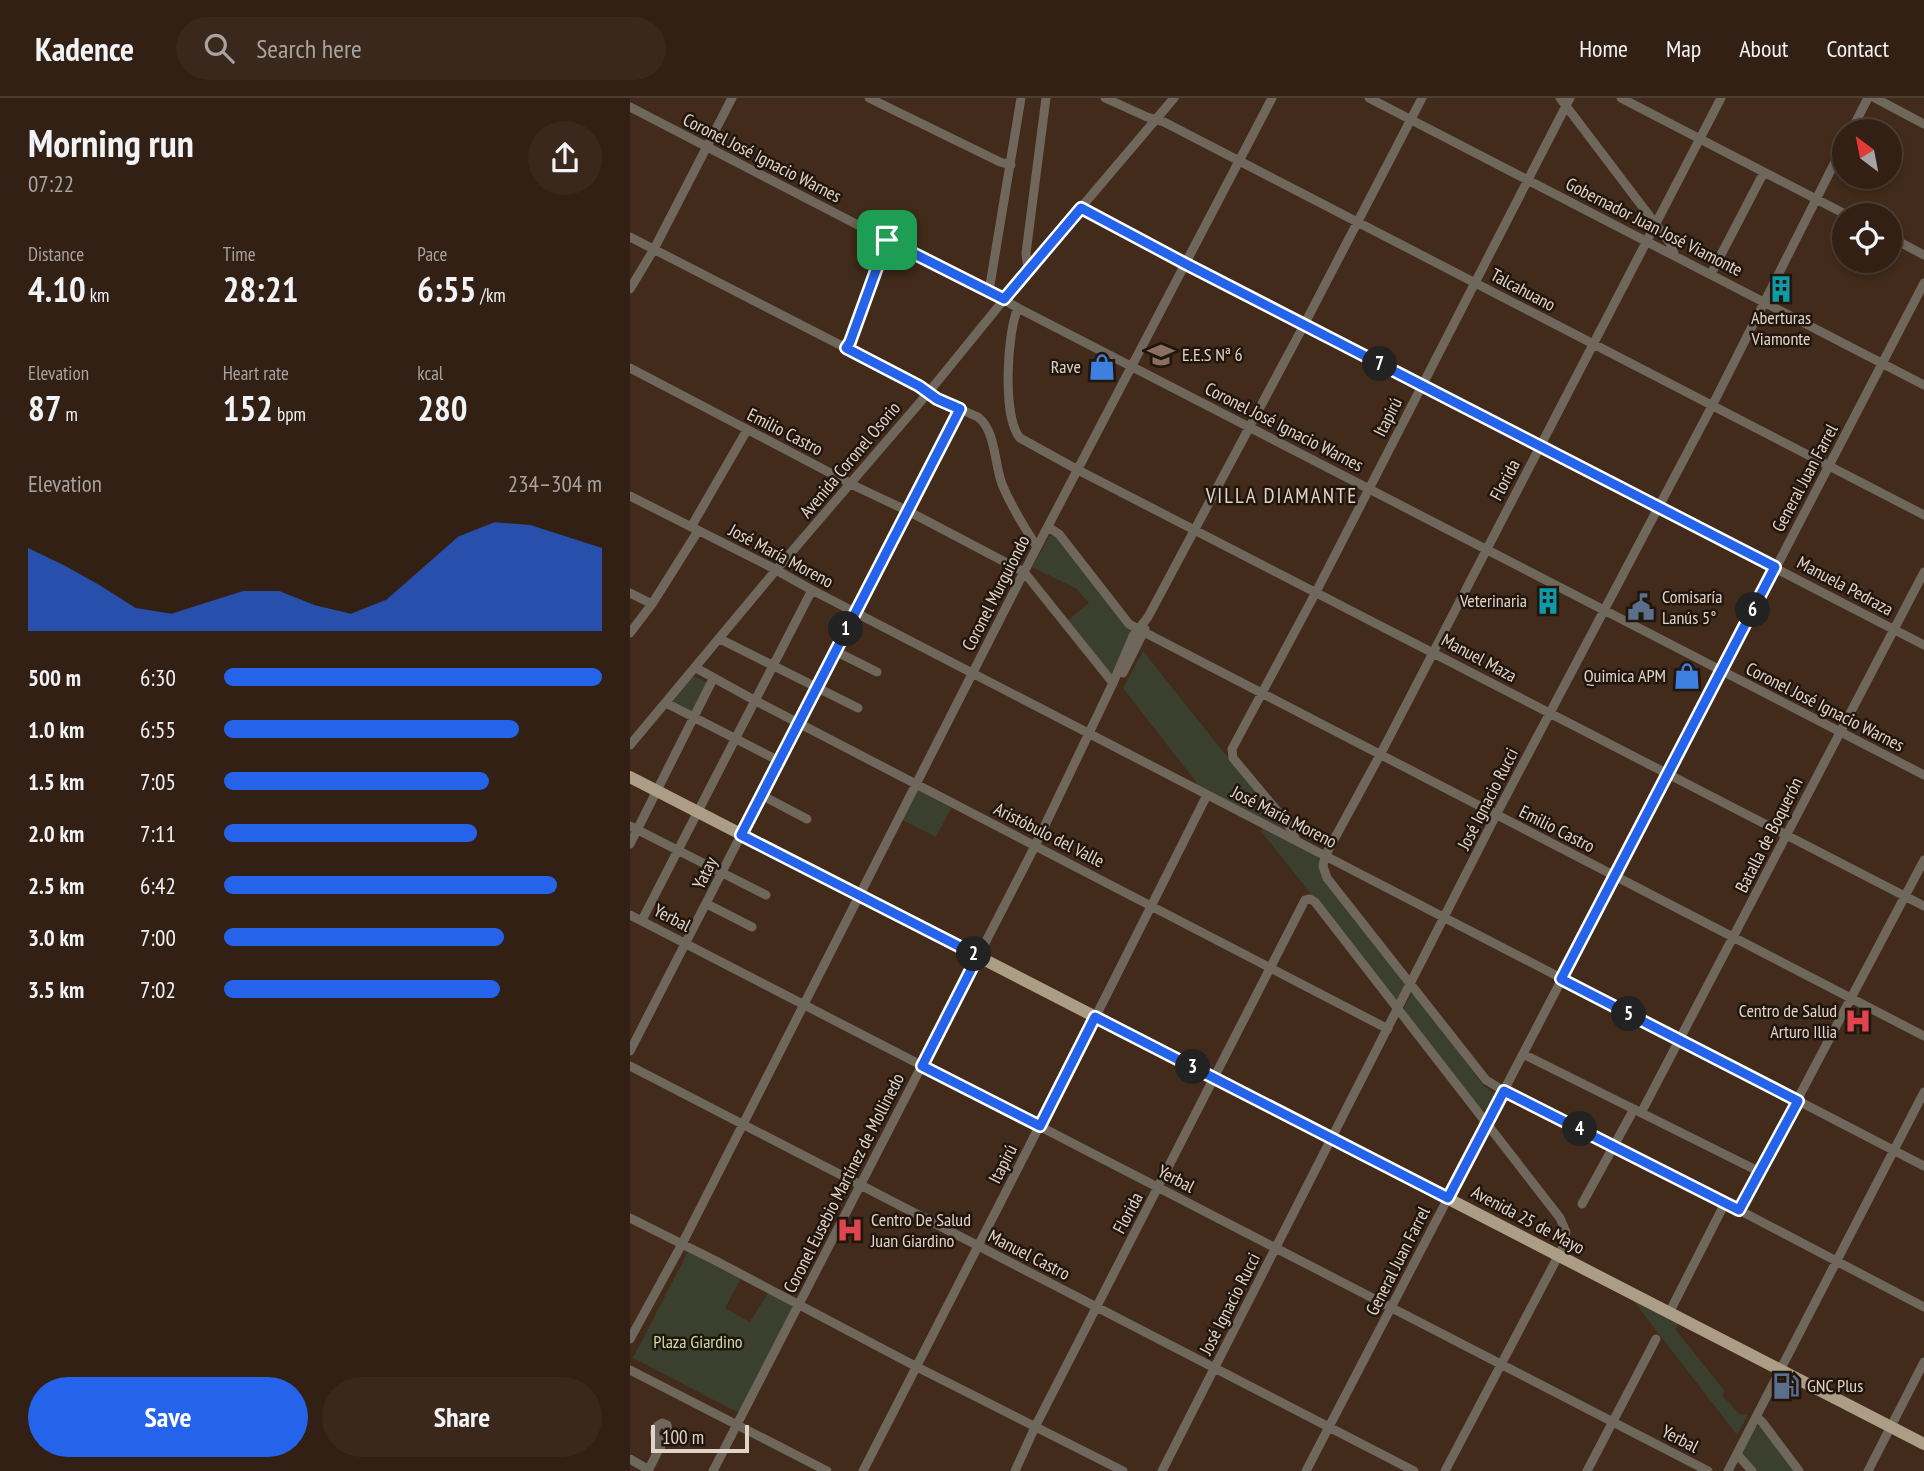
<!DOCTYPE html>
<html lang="en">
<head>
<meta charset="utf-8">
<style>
  :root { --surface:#322014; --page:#3a281d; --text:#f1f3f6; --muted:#a8a3a0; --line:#4d3e34; --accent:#2563eb }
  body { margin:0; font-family:"PT Sans Narrow",sans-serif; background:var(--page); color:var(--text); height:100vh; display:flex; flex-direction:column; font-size:26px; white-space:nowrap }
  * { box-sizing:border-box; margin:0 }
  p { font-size:23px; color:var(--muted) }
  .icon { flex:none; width:38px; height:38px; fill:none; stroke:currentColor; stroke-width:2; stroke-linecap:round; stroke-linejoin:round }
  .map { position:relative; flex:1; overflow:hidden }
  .side { display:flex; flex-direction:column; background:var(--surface); width:630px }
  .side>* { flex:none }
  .needle { width:46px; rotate:328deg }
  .buttons { position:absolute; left:1202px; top:21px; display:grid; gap:14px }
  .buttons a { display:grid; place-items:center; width:70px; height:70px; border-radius:50%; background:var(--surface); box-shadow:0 4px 10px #0003,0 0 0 2px var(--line); font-size:35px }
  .scale { position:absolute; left:21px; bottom:18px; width:98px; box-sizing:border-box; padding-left:7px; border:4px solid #e2d3c8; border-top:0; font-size:19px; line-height:24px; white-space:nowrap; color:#e2d3c8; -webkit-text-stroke:5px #21160e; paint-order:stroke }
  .pin { position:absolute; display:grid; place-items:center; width:60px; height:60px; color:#fff; margin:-30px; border-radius:14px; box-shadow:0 4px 10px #0006 }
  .km { position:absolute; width:35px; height:35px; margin:-18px; border-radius:50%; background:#222; color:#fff; font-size:19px; line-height:35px; text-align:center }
  .round { display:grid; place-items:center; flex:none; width:74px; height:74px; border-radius:37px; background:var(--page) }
  .headline { display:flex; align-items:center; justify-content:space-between; height:119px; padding:0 28px }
  h1 { font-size:38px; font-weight:800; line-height:52px }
  .metrics { display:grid; grid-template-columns:repeat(3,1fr); gap:10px; height:119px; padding:7px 28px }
  .metrics div { display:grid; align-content:center }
  .metrics b { font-size:35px; font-weight:800 }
  .metrics small { font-size:19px; font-weight:400 }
  .metrics p { font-size:19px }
  .chart { height:196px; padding:14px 28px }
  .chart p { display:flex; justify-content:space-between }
  .chart svg { width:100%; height:126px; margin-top:7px; fill:var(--accent); opacity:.7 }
  .cta { display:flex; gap:14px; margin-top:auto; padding:14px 28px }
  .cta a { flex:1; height:80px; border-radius:42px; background:var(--accent); color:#fff; font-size:28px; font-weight:800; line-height:80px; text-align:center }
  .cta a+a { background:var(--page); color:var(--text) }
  ul { padding:0 28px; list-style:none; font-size:23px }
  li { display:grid; grid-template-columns:112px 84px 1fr; align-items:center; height:52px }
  li i { height:18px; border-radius:9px; background:var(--accent) }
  header { display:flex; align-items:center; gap:42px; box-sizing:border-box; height:98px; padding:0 35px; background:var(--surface); border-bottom:2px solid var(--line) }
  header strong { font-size:33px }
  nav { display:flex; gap:38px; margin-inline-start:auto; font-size:24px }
  .search { width:490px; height:63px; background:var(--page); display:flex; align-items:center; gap:18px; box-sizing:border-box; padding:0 24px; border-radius:38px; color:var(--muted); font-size:26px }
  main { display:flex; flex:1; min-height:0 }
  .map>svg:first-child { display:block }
  .green { fill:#3a402d }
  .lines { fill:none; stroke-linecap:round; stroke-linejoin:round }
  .minor { stroke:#6f675c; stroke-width:9 }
  .major { stroke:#ac9d86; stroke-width:12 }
  .route-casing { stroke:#fff; stroke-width:14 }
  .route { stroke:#2563eb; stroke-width:9 }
  .labels { text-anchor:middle; stroke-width:5; stroke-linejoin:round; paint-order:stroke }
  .street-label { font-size:18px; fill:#e2d3c8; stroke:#21160e }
  .poi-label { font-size:18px; fill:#e2d3c8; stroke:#21160e; text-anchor:start }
  .park-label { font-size:18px; fill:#cadca7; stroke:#21160e }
  .quarter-label { font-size:21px; letter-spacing:2px; fill:#e2d3c8; stroke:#21160e }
</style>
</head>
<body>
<header>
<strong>Kadence</strong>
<div class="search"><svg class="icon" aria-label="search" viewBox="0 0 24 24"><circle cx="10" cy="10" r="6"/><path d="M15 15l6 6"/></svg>Search here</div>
<nav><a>Home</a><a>Map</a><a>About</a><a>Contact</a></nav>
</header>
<main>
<section class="side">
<div class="headline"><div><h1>Morning run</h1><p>07:22</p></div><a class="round"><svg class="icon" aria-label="share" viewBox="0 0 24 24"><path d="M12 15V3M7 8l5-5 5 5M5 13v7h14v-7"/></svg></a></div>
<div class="metrics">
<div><p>Distance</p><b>4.10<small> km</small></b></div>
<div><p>Time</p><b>28:21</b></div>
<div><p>Pace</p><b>6:55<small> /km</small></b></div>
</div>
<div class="metrics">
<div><p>Elevation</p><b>87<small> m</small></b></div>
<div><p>Heart rate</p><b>152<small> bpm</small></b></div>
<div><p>kcal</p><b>280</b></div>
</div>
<div class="chart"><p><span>Elevation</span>234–304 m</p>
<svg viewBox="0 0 160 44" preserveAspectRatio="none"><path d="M0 44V15L10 21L20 28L30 36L40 38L50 34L60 30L70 30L80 35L90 38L100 33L110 22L120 11L130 6L140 7L150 11L160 15V44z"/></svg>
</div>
<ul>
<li><b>500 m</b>6:30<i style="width:100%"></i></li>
<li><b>1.0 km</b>6:55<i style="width:78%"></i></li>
<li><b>1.5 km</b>7:05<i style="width:70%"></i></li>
<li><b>2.0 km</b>7:11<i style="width:67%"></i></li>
<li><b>2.5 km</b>6:42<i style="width:88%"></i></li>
<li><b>3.0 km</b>7:00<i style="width:74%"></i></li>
<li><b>3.5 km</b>7:02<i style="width:73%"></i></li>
</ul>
<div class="cta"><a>Save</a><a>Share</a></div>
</section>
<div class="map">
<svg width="1294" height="1373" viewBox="0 0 1294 1373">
  <rect width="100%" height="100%" fill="#422b1a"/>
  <path class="green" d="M423,437L428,438L503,533L481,580L437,523L459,505L447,491L402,469L419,439Z
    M513,553L587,646L656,729L654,733L565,687L567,685L493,590Z
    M64,578L78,585L62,614L41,604Z
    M288,692L321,710L306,739L272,722Z
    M633,729L687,758L774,883L775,888L768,903L765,902L631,733Z
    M781,897H785L854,988L864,995L865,1001L858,1013H855L850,1011L776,914L774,910Z
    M58,1154L111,1181L95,1210L120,1224L138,1195L164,1209L109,1315L3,1260Z
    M1002,1201L1048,1226L1045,1231L1094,1292L1093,1298L1109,1316L1118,1317L1107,1337Z
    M1130,1327L1167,1373H1127L1112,1354L1125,1329Z"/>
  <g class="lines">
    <path class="minor" d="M239,0L370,64L381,67
      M475,0L517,19L534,24L1294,417
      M739,0L1294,287
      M930,0L1040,145L1045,158
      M991,0L1217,117
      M1091,0L750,657L695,758L693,768L697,780L856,982L874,993L1109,1112L1294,1209
      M1245,0L1294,26
      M0,9L257,142L359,193L388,210L1294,677
      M1221,33L1238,0
      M451,110L556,166L1294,547
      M0,139L216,250L289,288L307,301L348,319C366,333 364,365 372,386C381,408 394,429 407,449
      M1260,139L1294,157
      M398,172L396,155L416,0
      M1081,176L1134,74
      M0,191L24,151L102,0
      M359,193L391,0
      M388,210C377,234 372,319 390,340L448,372L1294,808
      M216,250L220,244L257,142
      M0,270L229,390L278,413L394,474L483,585
      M0,398L137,467L182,492L1294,1068
      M61,429L117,332
      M418,429L429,436L499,526L508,531L1294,938
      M0,495L22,506
      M0,535L22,506L68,433
      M90,541L228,610
      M205,553L247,574
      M66,570L124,602L758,931
      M493,575L515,531
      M36,605L149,663
      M0,647L146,472L298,295L398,172L544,0
      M131,697L177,721
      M0,728L136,797
      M666,742L658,726L603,660L602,651L686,494L940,0
      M0,746L83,581
      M77,806L122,829
      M0,817L1078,1373
      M12,822L182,492
      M0,953L330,311
      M893,956L1130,1074
      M0,968L784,1373
      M1011,1015L1294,474
      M952,1106L1004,1011
      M1109,1112L1294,762
      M0,1120L88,1164L287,1269L493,1373
      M1039,1215L1095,1105
      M0,1241L52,1146L394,474L642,0
      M0,1272L197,1373
      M1127,1319L1133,1325L1169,1373
      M1107,1356L1122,1373
      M0,1361L19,1372
      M18,1373L38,1333L37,1327L32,1325C21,1330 24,1340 31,1348
      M83,1373L405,748L483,585L503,538L518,519L674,227L792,0
      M233,1373L476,898L577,697
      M385,1373L405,1329L675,802L680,801L685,804L930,1120L936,1134L934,1147L815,1373
      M532,1373L866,717L1083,306L1214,46
      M676,1373L1294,185
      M957,1373L1026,1241
      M1098,1373L1294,994
      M1238,1373L1294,1264"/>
    <path class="major" d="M0,679L1294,1346"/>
  </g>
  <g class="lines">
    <defs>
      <path id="route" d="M451,110L556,166L1145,469L931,881L1168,1003L1109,1112L874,993L818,1100L465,919L410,1028L292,968L348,858L111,737L330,311L307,301L289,288L216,250L220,244L257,142L374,201Z"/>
    </defs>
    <use href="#route" class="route-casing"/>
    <use href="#route" class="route"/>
  </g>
  <defs>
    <symbol id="building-bare" viewBox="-9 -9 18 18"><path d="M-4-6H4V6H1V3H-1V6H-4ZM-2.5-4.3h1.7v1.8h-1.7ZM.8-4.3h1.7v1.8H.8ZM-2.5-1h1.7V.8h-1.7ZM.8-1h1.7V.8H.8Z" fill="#0f9aa8" stroke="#21160e" stroke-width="2.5" paint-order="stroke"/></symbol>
    <symbol id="school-bare" viewBox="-9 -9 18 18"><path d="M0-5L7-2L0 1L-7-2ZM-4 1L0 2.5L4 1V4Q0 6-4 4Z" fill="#8d6e63" stroke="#21160e" stroke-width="2.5" paint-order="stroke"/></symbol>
    <symbol id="shop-bare" viewBox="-9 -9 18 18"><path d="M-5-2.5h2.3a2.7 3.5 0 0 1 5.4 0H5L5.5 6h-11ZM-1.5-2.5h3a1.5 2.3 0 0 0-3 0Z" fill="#3f7fe0" stroke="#21160e" stroke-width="2.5" paint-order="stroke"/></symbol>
    <symbol id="civic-bare" viewBox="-9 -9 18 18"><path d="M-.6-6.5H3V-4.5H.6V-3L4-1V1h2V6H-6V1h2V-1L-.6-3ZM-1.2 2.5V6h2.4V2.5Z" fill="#5c6f8a" stroke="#21160e" stroke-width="2.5" paint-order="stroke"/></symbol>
    <symbol id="hospital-bare" viewBox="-9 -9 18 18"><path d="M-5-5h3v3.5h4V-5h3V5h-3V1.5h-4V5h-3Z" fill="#e0444e" stroke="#21160e" stroke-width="2.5" paint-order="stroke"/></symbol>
    <symbol id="fuel-bare" viewBox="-9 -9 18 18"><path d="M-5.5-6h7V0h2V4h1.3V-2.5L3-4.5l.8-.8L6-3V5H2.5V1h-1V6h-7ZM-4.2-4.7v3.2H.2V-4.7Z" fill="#5c6f8a" stroke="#21160e" stroke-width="2.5" paint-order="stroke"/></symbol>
  </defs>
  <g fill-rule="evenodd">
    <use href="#building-bare" x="1132" y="172" width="38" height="38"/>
    <use href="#school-bare" x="512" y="238" width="38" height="38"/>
    <use href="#shop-bare" x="453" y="250" width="38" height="38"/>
    <use href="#building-bare" x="899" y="484" width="38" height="38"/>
    <use href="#civic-bare" x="992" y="490" width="38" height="38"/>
    <use href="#shop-bare" x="1038" y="559" width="38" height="38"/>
    <use href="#hospital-bare" x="1209" y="904" width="38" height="38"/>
    <use href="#hospital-bare" x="201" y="1113" width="38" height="38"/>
    <use href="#fuel-bare" x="1137" y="1269" width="38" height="38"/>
  </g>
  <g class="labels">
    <g class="street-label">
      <text transform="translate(132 60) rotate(27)" y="6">Coronel José Ignacio Warnes</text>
      <text transform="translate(1024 129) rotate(27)" y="6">Gobernador Juan José Viamonte</text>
      <text transform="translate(893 192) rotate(28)" y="6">Talcahuano</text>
      <text transform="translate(758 319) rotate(-63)" y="6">Itapirú</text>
      <text transform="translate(654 329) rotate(27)" y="6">Coronel José Ignacio Warnes</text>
      <text transform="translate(155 334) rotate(27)" y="6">Emilio Castro</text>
      <text transform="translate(220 362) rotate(-50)" y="6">Avenida Coronel Osorio</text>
      <text transform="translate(1175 380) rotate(-62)" y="6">General Juan Farrel</text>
      <text transform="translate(875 382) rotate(-62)" y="6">Florida</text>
      <text transform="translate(151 458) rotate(28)" y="6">José María Moreno</text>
      <text transform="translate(1215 488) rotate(28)" y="6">Manuela Pedraza</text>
      <text transform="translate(366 495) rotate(-63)" y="6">Coronel Murguiondo</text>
      <text transform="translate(849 560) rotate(28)" y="6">Manuel Maza</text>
      <text transform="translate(1195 609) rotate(27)" y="6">Coronel José Ignacio Warnes</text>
      <text transform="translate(858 701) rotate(-63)" y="6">José Ignacio Rucci</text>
      <text transform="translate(654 719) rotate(27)" y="6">José María Moreno</text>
      <text transform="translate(927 731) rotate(27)" y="6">Emilio Castro</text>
      <text transform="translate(419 737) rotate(27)" y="6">Aristóbulo del Valle</text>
      <text transform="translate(1139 737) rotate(-63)" y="6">Batalla de Boquerón</text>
      <text transform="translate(75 775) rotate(-64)" y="6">Yatay</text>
      <text transform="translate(42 820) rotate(27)" y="6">Yerbal</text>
      <text transform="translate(373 1066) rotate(-63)" y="6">Itapirú</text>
      <text transform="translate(546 1081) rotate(27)" y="6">Yerbal</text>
      <text transform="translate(214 1085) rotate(-63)" y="6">Coronel Eusebio Martínez de Mollinedo</text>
      <text transform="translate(498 1115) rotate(-62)" y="6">Florida</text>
      <text transform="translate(898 1122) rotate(28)" y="6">Avenida 25 de Mayo</text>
      <text transform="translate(399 1157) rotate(27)" y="6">Manuel Castro</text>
      <text transform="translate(768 1163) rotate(-63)" y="6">General Juan Farrel</text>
      <text transform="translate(600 1206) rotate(-63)" y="6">José Ignacio Rucci</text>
      <text transform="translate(1050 1341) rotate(27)" y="6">Yerbal</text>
    </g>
    <g class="poi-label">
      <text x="1151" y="226" text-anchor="middle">Aberturas<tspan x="1151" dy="21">Viamonte</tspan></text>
      <text x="552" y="263">E.E.S Nª 6</text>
      <text x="451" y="275" text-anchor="end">Rave</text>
      <text x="1032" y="505">Comisaría<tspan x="1032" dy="21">Lanús 5°</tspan></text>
      <text x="897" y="509" text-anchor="end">Veterinaria</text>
      <text x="1036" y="584" text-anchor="end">Quimica APM</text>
      <text x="1207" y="919" text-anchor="end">Centro de Salud<tspan x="1207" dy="21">Arturo Illia</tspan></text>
      <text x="241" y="1128">Centro De Salud<tspan x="241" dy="21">Juan Giardino</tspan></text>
      <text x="1177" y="1294">GNC Plus</text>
    </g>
    <g class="park-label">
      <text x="68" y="1250">Plaza Giardino</text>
    </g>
    <g class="quarter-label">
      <text x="652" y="405">VILLA DIAMANTE</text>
    </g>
  </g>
</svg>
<div class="buttons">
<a><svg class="needle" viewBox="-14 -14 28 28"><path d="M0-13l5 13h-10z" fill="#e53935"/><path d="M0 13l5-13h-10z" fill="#a8a3a0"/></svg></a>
<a><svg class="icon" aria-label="locate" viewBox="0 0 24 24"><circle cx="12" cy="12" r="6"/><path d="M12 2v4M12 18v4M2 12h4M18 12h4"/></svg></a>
</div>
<div class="scale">100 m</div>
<div class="pin" style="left:257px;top:142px;background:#1e9e55"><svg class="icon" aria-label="arrive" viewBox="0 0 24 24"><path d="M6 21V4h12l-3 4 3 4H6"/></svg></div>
<b class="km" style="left:216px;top:531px">1</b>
<b class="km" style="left:344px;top:856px">2</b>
<b class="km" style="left:563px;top:969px">3</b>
<b class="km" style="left:950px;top:1031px">4</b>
<b class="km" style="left:999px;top:916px">5</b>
<b class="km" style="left:1123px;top:512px">6</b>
<b class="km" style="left:750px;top:266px">7</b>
</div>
</main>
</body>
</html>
